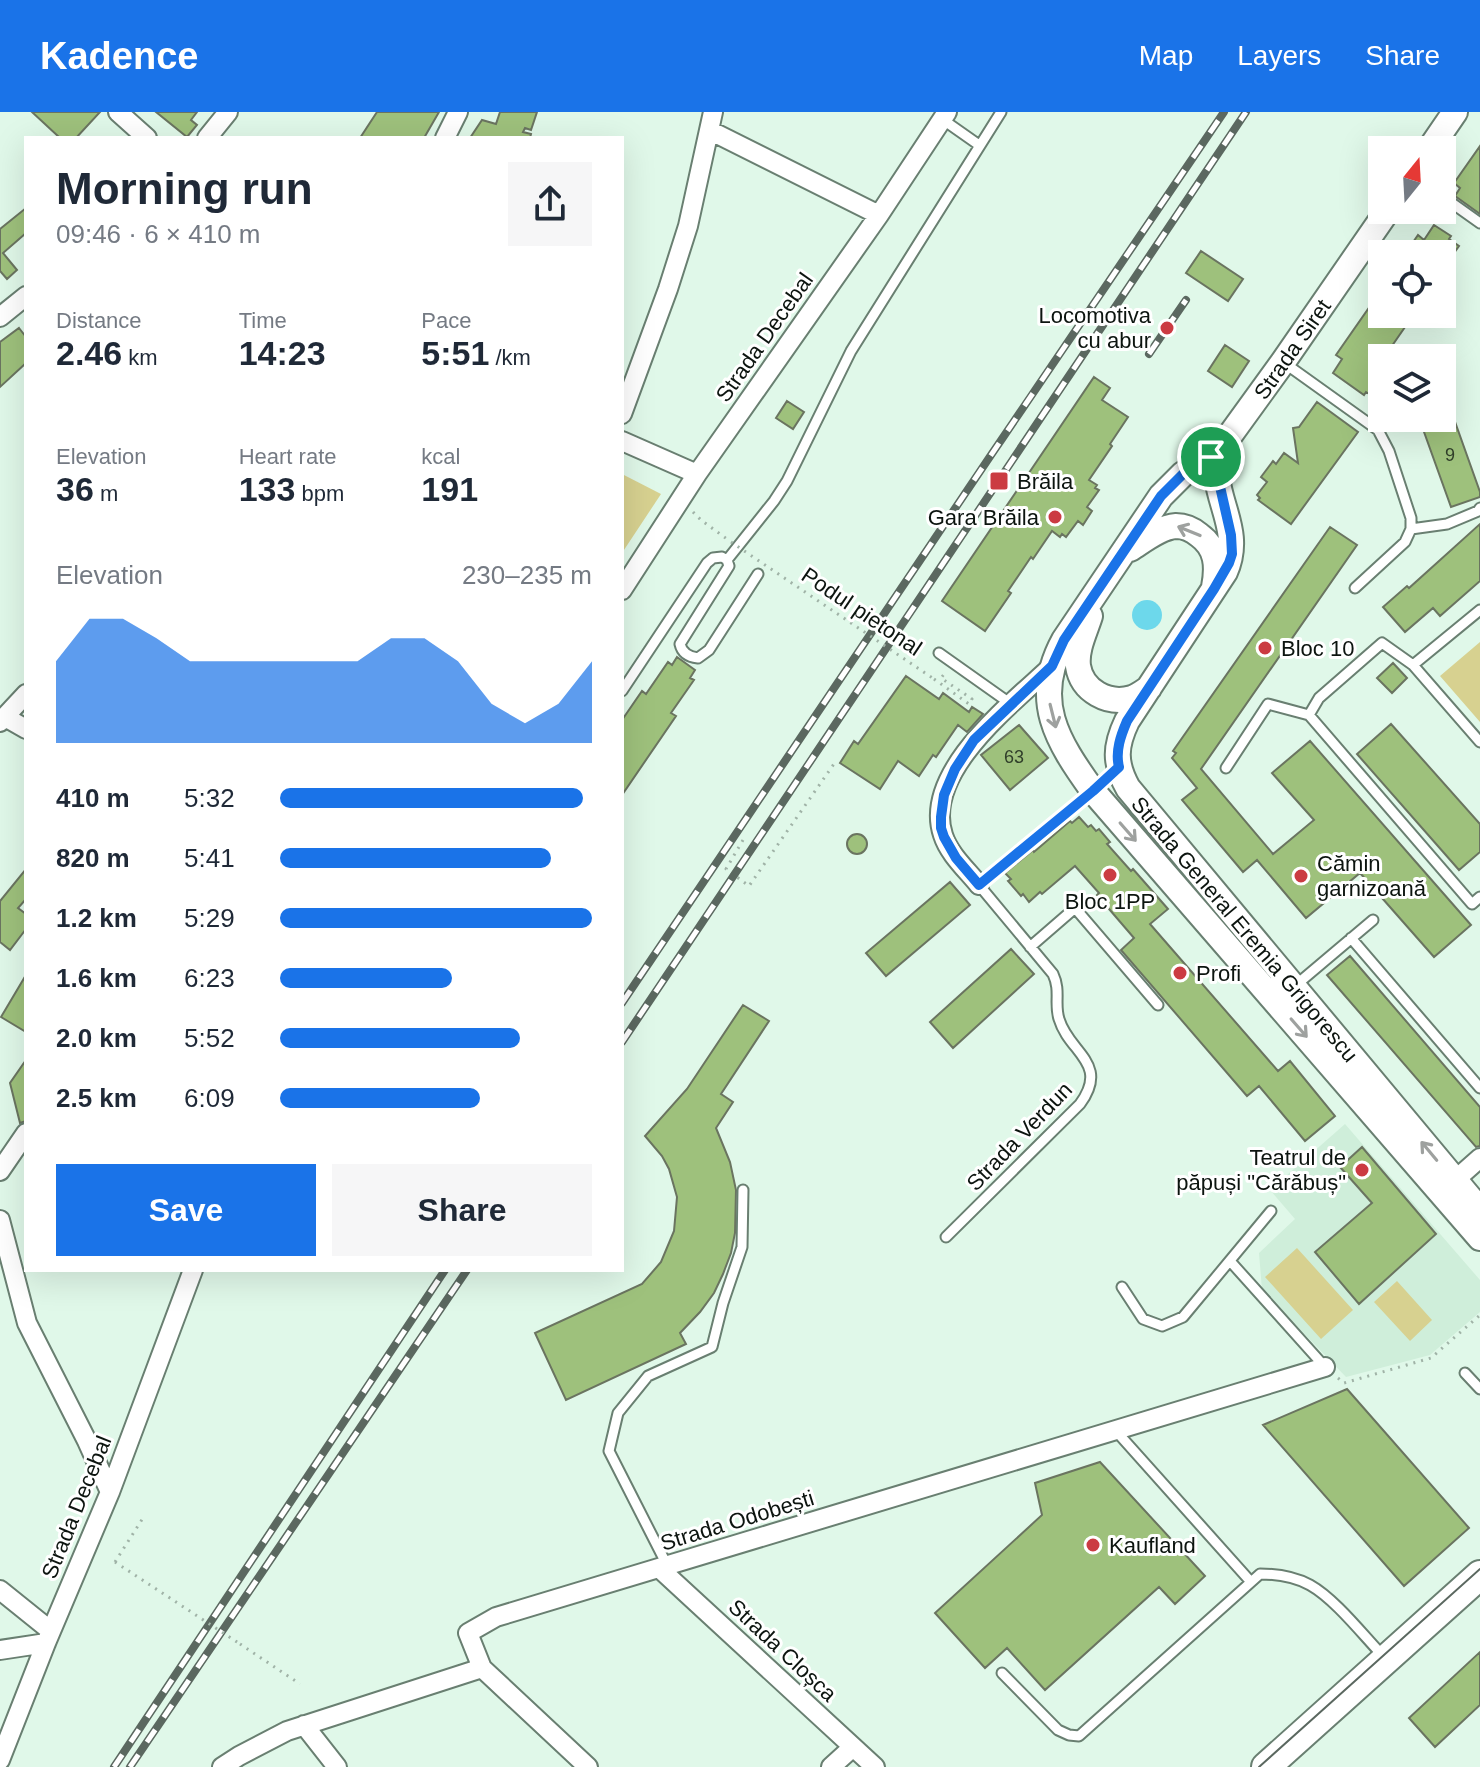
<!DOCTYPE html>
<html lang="en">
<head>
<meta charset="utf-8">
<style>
  :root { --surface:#fff; --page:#f6f6f7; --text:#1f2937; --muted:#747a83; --accent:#1a73e8 }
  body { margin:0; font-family:Arial,sans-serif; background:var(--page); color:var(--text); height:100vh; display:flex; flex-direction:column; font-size:30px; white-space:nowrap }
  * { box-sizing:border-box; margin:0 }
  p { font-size:26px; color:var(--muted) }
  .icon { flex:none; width:44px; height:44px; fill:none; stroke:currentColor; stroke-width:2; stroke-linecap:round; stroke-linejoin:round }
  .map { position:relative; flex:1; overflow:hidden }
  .side { position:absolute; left:24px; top:24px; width:600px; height:1136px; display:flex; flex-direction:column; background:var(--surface); border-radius:0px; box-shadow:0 8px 32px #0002 }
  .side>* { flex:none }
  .needle { width:52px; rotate:18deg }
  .controls { position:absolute; left:1368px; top:24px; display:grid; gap:16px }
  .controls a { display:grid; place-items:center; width:88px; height:88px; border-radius:0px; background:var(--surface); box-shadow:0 8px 32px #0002; font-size:40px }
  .pin { position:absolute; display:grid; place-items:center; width:68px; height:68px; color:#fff; margin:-34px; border:4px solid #fff; border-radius:50%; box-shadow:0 2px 8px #0007 }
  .round { display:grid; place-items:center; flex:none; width:84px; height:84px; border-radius:0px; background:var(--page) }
  .headline { display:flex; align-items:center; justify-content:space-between; height:136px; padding:0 32px }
  h1 { font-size:44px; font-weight:800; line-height:60px }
  .figures { display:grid; grid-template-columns:repeat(3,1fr); gap:12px; height:136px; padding:8px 32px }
  .figures div { display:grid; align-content:center }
  .figures b { font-size:34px; font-weight:800 }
  .figures small { font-size:22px; font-weight:400 }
  .figures p { font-size:22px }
  .chart { height:224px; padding:16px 32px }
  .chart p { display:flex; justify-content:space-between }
  .chart svg { width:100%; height:144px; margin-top:8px; fill:var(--accent); opacity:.7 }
  .primary-button { display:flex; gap:16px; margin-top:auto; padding:16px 32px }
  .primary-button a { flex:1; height:92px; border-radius:0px; background:var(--accent); color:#fff; font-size:32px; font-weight:800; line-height:92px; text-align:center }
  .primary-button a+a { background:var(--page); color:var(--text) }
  ul { padding:0 32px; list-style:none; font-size:26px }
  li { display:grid; grid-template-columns:128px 96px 1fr; align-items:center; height:60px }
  li i { height:20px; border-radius:10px; background:var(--accent) }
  header { display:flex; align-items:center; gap:48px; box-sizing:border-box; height:112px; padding:0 40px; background:var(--accent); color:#fff }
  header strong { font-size:38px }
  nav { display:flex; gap:44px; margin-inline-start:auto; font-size:28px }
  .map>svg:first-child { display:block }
  .built { fill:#cfeeda }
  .green { fill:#d7d190 }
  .water { fill:#6dd8eb }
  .building { fill:#9ec17c; stroke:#6a7460; stroke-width:2 }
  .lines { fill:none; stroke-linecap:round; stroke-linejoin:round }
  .lane-casing { stroke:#697f71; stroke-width:13 }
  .street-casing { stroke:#697f71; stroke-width:22 }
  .secondary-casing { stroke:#697f71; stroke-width:28 }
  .primary-casing { stroke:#697f71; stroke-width:32 }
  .path { stroke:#a0b3a7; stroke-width:3; stroke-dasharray:2 6; stroke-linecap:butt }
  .lane { stroke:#fff; stroke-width:9 }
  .street { stroke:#fff; stroke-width:18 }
  .secondary { stroke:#fff; stroke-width:24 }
  .primary { stroke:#fff; stroke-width:28 }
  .tram { stroke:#5b6860; stroke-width:2 }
  .rail-casing { stroke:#5b6860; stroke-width:8 }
  .rail { stroke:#fff; stroke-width:5; stroke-dasharray:15; stroke-linecap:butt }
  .path-bridge { stroke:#a0b3a7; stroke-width:3; stroke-dasharray:2 6; stroke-linecap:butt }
  .oneway { stroke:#9ea19f }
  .route-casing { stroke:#fff; stroke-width:16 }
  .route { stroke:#1a73e8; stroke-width:10 }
  .poi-dot { fill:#cb3b42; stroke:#fff; stroke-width:3 }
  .labels { text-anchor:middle; stroke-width:6; stroke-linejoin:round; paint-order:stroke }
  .number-label { font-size:18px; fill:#303f2a }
  .poi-label { font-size:22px; fill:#0c140f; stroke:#fff; text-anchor:start }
  .street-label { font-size:22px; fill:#0c140f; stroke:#fff }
</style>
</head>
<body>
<header>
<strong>Kadence</strong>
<nav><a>Map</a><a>Layers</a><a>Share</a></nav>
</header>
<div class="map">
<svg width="1480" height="1655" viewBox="0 0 1480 1655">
  <rect width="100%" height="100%" fill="#e0f8e9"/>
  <path class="built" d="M1345,1012L1480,1168V1200L1430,1243L1346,1265L1262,1178L1259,1141L1295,1107L1270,1078Z"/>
  <path class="green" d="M622,362L661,382L622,441Z
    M1480,530V610L1440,564Z
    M1297,1136L1353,1198L1321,1227L1265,1165Z
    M1397,1169L1432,1208L1410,1229L1374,1190Z"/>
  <path class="water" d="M1132 503a15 15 0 1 1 30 0a15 15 0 1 1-30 0Z"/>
  <path class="building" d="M32,0H100L76,26H60Z
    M156,0H197L191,8L197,13L187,25Z
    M377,0H439L424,26H360Z
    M500,0H537L531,18L525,16L523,20L531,22L530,26H470L482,8L496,12Z
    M1480,34V102L1455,84L1460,76L1454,71Z
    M26,96V121L3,141L17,158L7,167L0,159V117Z
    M1434,113L1451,124L1449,127L1459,134L1442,158V142H1405L1418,123L1424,128Z
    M1201,139L1243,167L1228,189L1186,161Z
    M1382,177V202H1414L1376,257L1382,261V273L1374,285L1366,280L1364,283L1333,261L1342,247L1336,243Z
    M19,216L26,225V251L0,275V230Z
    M1225,233L1249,249L1232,275L1208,259Z
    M1094,265L1110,276L1102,288L1128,305L1110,332L1112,334L1089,368L1097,373L1095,376L1099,378L1087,395L1092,399L1083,413L1078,409L1066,425L1062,422L1060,425L1052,419L1033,447L1031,445L1008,479L1011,481L985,519L942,489Z
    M1442,279H1444L1480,380V385L1451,395L1419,306H1442Z
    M787,289L804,300L793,317L776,306Z
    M1317,290L1358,320L1291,412L1258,388L1260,386L1257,383L1267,370L1261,365L1273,349L1276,352L1284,341L1298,351L1293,316L1299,315Z
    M1480,412V469L1440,504L1433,496L1405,520L1383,495L1407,474L1409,476Z
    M1330,415L1357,433L1201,657L1273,742L1314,708L1272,661L1310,629L1471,813L1434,845L1360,761L1306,806L1257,748L1243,760L1182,688L1197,676L1172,646L1176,641L1173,639Z
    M677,545L695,558L690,566L694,568L671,601L676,604L622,683V608L642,579L646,582L668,550L672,553Z
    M1393,551L1407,566L1392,581L1377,566Z
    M906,564L939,587L943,581L969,600L972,595L983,602L967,620L958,613L936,645L933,643L919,664L898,649L880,677L840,651L854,629L858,632Z
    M1391,612L1480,712V740L1459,758L1357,642Z
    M1019,613L1048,646L1010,678L981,643Z
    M1079,705L1088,715L1091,713L1096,719L1099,717L1110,730L1107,732L1131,759L1133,757L1168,797L1150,812L1278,959L1290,949L1335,1004L1305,1029L1259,974L1247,984L1121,838L1134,826L1097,783L1099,781L1075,754L1042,782L1040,780L1029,790L1023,782L1021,784L1008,769L1011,767L1005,761L1033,738L1034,740L1070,709L1072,711Z
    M847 732a10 10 0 1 1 20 0a10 10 0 1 1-20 0Z
    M26,757V787L18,796L26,802V817L10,838L0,830V789Z
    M950,770L970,793L886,864L866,841Z
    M1011,837L1034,862L953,936L930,910Z
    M1350,844L1480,995V1034L1476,1035L1327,863Z
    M26,863V920L1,905Z
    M743,893L769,909L721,982L733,990L716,1016L730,1050L736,1078L735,1121L731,1141L723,1162L714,1181L700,1200L680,1221L686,1232L566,1288L535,1221L642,1172L661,1150L674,1119L677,1085L669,1057L662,1044L645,1024L687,977Z
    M26,948V1009L20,1011L10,971Z
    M1362,1035L1436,1122L1359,1192L1315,1140L1372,1091L1340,1055Z
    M1347,1277L1469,1416L1404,1474L1263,1313Z
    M1100,1350L1205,1464L1175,1492L1159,1475L1045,1578L1007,1536L985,1556L935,1501L1042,1403L1035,1371Z
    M1480,1540V1593L1435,1635L1409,1606Z"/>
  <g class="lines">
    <defs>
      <path id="lane" d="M942,7L979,33
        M1442,84L1480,111
        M1283,250L1378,318L1389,339L1411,406V417L1405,430L1355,476
        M1411,417L1447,412L1478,399L1480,396
        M727,448L774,389L787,369L851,239L1001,0
        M939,541L1011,592
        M1413,553L1480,498
        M622,579L707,451L713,446L722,445L727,448L729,454L680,532C682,541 689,545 698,546L709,538L758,462
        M1309,603L1319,586L1382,531L1413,553L1480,630
        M1226,656L1268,592L1309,603L1472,792L1480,785
        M1351,826L1480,976
        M1030,835L1075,796L1158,893
        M1296,873L1373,808
        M946,1125L1080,992C1110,951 1069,941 1059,907C1054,891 1061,879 1053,862L979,773L1093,679L1116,657
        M1230,1149L1325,1255
        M1122,1175L1143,1207L1162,1214L1183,1205L1271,1099
        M1465,1261L1480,1277
        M1116,1319L1251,1470
        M667,1453L609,1339L618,1301L648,1264L712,1235L723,1191L742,1135L743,1078
        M1002,1561L1058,1618L1069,1623L1079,1624L1260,1462C1277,1462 1295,1465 1310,1473C1335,1487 1363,1523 1384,1545"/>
      <path id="street" d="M118,0L147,26
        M709,18L879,103
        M207,26L228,0
        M445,26L458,0
        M0,205L26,184
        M622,302L668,177L688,114L713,0
        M622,329L697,362
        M622,478L697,362L879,103L947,0
        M5,605L26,617
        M0,610L26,582
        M979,773C966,757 949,742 943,723C922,660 1013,591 1052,554
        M0,1059L26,1021
        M1454,1069L1480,1046
        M0,1108L27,1211L87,1329L110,1380
        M659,1456L875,1655
        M0,1478L51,1519
        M0,1538L46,1531
        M482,1556L588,1655
        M304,1613L337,1655
        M0,1648L46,1531L110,1380L193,1158
        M222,1655L239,1644L287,1619L482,1556L468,1521L496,1505L1325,1255
        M831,1655L853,1635"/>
      <path id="secondary" d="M1429,38L1455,0
        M1388,98L1283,250L1220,337L1183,362L1161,384L1064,528C1031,588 1057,629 1093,679L1480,1126
        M1220,337C1205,381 1246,413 1225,460L1127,609C1115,634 1114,651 1128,676L1480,1098
        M1130,437C1143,429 1160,415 1176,414C1184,414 1193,418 1199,423C1217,436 1218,454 1214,475
        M1090,504C1085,520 1076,537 1078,554C1082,579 1108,593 1132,586C1138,584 1143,580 1149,576"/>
      <path id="primary" d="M1266,1655L1480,1463"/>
    </defs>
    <use href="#lane" class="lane-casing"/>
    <use href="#street" class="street-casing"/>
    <use href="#secondary" class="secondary-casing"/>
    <use href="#primary" class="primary-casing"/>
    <path class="path" d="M693,400L701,408L727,427
      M934,567L969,592L972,587L941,566L945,561
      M743,728L726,757L749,774L836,649
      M1338,1266L1344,1271L1431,1246L1480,1203
      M115,1450L143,1406
      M240,1532L300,1572"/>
    <use href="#lane" class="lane"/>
    <use href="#street" class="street"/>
    <use href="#secondary" class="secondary"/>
    <use href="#primary" class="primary"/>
    <path class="tram" d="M1259,1655L1480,1457"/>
    <defs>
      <path id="rail" d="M1149,242L1186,188
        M622,891L989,346L1224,0
        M622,930L1246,0
        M114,1655L445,1158
        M130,1655L467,1158"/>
    </defs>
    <use href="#rail" class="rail-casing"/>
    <use href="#rail" class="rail"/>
    <path class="path-bridge" d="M731,430L934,567
      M115,1450L240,1532"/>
  </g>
  <defs><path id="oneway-shaft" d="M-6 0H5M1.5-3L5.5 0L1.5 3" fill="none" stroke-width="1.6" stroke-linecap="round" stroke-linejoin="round" transform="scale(2)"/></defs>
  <g class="oneway">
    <use href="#oneway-shaft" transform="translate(1189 419) rotate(-158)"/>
    <use href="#oneway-shaft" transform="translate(1053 604) rotate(76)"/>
    <use href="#oneway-shaft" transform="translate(1128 720) rotate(49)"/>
    <use href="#oneway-shaft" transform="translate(1299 916) rotate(49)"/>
    <use href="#oneway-shaft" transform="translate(1429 1039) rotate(-130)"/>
  </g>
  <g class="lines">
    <defs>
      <path id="route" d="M1220,337L1217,348L1216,357L1231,423L1232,442L1229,451L1214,477L1127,609C1121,623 1115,639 1119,655L1093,679L979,773L956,746L944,725L941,716V705L944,683L955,657L974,628L1052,554L1064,528L1161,384L1183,362Z"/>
    </defs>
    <use href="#route" class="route-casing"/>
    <use href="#route" class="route"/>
  </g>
  <g class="poi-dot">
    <circle cx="1167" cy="216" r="8"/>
    <rect x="989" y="359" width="20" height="20" rx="4"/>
    <circle cx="1055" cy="405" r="8"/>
    <circle cx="1265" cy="536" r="8"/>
    <circle cx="1110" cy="763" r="8"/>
    <circle cx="1301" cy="764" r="8"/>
    <circle cx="1180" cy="861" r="8"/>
    <circle cx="1362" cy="1058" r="8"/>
    <circle cx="1093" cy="1433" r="8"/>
  </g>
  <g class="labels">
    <g class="number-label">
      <text x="1450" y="349">9</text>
      <text x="1014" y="651">63</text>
    </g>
    <g class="poi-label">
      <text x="1151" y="211" text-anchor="end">Locomotiva<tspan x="1151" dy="25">cu abur</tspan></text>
      <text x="1017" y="377">Brăila</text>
      <text x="1039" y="413" text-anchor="end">Gara Brăila</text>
      <text x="1281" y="544">Bloc 10</text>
      <text x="1317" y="759">Cămin<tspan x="1317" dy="25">garnizoană</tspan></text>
      <text x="1110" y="797" text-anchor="middle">Bloc 1PP</text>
      <text x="1196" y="869">Profi</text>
      <text x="1346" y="1053" text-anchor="end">Teatrul de<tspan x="1346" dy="25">păpuși "Cărăbuș"</tspan></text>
      <text x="1109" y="1441">Kaufland</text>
    </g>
    <g class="street-label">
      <text transform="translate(764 225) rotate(-55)" y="8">Strada Decebal</text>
      <text transform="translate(1292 237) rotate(-55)" y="8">Strada Siret</text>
      <text transform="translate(862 499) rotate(34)" y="8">Podul pietonal</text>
      <text transform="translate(1245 817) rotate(50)" y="8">Strada General Eremia Grigorescu</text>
      <text transform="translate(1019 1024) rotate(-46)" y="8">Strada Verdun</text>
      <text transform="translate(76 1395) rotate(-68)" y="8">Strada Decebal</text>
      <text transform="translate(737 1408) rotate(-17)" y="8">Strada Odobești</text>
      <text transform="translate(783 1538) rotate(43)" y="8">Strada Cloșca</text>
    </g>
  </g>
</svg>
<div class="controls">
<a><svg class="needle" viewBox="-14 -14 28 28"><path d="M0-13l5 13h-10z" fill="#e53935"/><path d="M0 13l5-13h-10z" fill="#747a83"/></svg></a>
<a><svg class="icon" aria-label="locate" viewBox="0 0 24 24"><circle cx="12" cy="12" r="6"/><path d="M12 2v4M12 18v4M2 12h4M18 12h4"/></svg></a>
<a><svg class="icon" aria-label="layers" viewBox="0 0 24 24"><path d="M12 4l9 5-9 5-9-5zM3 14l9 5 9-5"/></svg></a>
</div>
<div class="pin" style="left:1211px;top:345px;background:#1e9e55"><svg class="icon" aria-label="arrive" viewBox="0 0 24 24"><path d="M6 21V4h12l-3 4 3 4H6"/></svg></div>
<section class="side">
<div class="headline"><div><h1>Morning run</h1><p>09:46 · 6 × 410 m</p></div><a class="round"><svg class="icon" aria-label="share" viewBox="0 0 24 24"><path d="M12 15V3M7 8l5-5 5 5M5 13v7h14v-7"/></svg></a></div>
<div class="figures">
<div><p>Distance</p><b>2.46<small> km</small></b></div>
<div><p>Time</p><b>14:23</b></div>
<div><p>Pace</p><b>5:51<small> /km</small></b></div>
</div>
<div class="figures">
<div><p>Elevation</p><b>36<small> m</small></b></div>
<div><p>Heart rate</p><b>133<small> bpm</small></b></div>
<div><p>kcal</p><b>191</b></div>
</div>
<div class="chart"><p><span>Elevation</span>230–235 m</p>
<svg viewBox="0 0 160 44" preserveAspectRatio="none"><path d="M0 44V19L10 6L20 6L30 12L40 19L50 19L60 19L70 19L80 19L90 19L100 12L110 12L120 19L130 32L140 38L150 32L160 19V44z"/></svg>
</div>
<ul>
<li><b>410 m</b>5:32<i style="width:97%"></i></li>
<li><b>820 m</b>5:41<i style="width:87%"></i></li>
<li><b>1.2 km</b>5:29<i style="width:100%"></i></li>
<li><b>1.6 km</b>6:23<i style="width:55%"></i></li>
<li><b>2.0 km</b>5:52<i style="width:77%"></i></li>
<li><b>2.5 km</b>6:09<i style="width:64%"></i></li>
</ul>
<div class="primary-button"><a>Save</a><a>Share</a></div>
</section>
</div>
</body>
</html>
